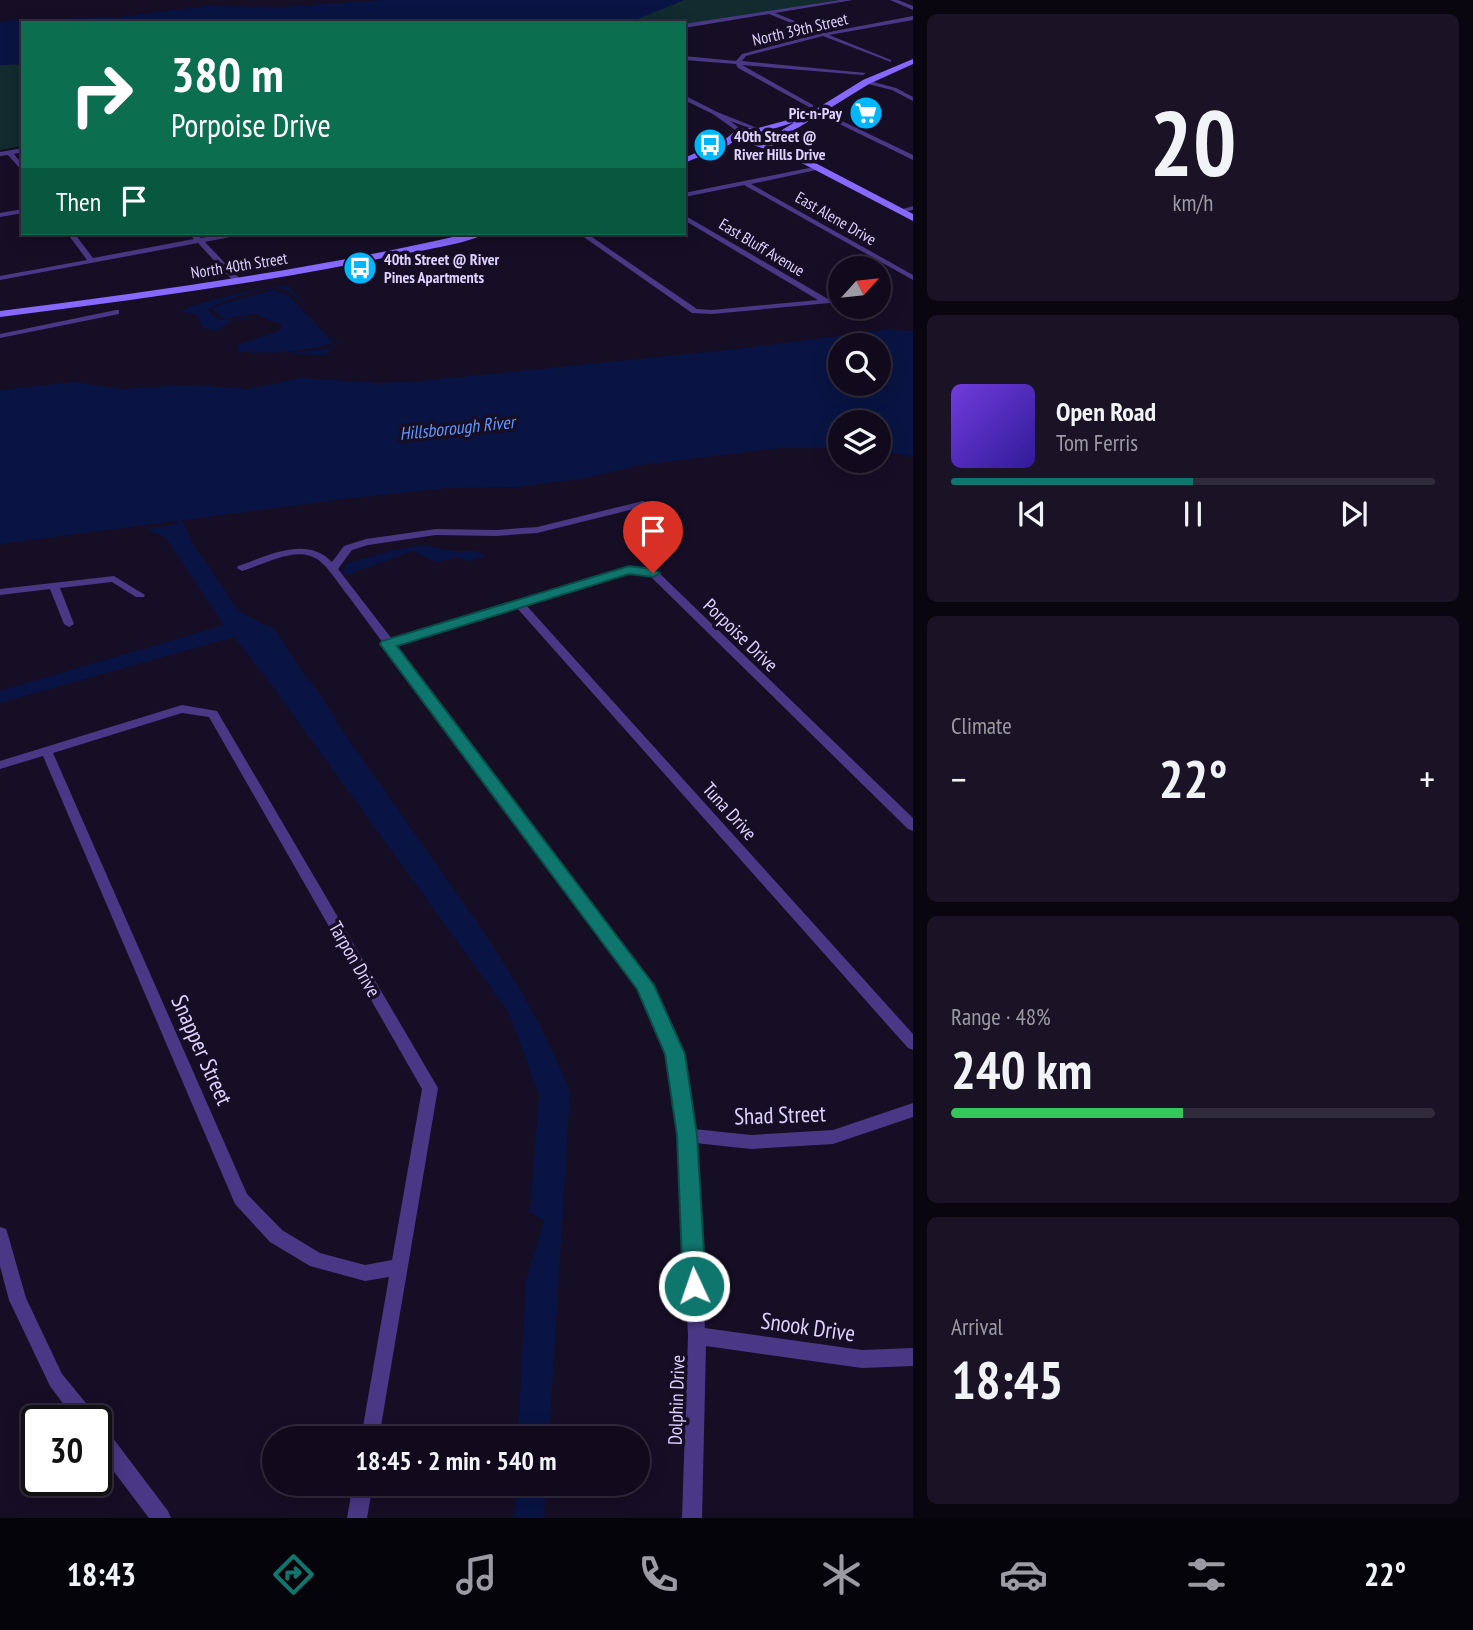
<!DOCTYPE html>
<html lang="en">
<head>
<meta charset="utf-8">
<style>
	:root { --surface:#100a1c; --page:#191325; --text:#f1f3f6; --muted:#9c9aa3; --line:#302b3b; --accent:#0f766e }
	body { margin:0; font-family:"PT Sans Narrow",sans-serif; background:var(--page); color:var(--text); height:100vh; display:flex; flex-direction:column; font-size:26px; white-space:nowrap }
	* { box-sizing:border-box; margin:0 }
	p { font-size:23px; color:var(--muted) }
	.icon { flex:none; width:38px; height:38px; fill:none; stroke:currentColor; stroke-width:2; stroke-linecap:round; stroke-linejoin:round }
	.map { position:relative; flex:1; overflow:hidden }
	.drawer { display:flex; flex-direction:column; gap:14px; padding:14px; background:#09060f; width:560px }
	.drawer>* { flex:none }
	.hud { position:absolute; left:21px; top:21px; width:665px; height:214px; border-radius:0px; box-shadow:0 4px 18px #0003,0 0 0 2px var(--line); background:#0b6e4f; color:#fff; overflow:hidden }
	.needle { width:46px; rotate:63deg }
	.fabs { position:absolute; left:828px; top:256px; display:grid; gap:14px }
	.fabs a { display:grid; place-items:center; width:63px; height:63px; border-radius:50%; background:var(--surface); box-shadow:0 4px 18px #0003,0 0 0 2px var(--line); font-size:35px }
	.speed { position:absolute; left:21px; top:1405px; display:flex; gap:14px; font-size:35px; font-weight:700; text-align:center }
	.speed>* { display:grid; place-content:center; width:91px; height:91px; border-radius:50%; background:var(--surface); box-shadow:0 4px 18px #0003,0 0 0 2px var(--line); line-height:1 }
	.speed .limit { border:4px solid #111; border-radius:10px; background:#fff; color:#111 }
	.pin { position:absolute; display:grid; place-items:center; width:60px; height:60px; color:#fff; margin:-72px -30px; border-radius:50% 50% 50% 0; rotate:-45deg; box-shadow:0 0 7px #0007 }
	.pin .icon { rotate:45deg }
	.me { position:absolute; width:77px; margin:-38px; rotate:357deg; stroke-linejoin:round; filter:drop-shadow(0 0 5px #0008) }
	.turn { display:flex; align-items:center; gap:24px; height:147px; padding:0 35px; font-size:32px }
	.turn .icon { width:91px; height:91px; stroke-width:2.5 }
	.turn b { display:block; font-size:49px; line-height:60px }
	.then { display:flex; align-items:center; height:66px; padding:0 35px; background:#0003; gap:14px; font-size:26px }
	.big { font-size:52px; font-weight:800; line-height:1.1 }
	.drawer .tile { flex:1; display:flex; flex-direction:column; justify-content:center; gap:10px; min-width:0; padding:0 24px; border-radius:10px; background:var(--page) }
	.drawer .dial { align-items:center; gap:0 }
	.dial b { font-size:91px; line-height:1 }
	.song { display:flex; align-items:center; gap:21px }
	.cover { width:84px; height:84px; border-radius:10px; background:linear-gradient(135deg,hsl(260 70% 55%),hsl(250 70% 35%)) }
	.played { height:7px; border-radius:4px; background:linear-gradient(90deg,var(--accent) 50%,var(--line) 50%) }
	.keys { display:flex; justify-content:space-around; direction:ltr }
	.heat { display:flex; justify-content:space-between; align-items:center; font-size:38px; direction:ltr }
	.charge { height:10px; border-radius:5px; background:linear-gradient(90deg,#34c759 48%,var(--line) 0) }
	.trip { position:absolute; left:262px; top:1426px; width:388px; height:70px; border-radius:35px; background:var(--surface); box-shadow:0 4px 18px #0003,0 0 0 2px var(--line); font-weight:800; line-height:70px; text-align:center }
	.dock { display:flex; height:112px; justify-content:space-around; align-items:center; background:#06040b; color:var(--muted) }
	.dock .icon { width:49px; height:49px }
	.dock .on { color:var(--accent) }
	.dock b { font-size:32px; color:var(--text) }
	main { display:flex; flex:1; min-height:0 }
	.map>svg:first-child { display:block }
</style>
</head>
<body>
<main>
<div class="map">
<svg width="913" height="1518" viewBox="0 0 913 1518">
	<rect width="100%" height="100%" fill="#160e25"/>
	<g fill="#112b2f">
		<path d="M684,0H838C794,7 670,35 636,19Z"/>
		<polygon points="23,64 23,146 0,150 0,65"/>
	</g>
	<g fill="#091444" fill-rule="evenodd">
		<polygon points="382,0 684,0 628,23 23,23 23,64 0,65 0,21 118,17 208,6 283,7"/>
		<path d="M287,285L338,342L325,355L277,354L328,349L337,342C325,328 298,293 282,289C266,285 222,301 208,309C218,330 240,313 258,318L236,319L215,331L202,327L197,315L180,311C214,297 251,291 287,285Z"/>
		<path d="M273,290L288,295L333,342C321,351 251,356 237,350V345L279,331L282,325L254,314L223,319L212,309L222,304Z"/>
		<path d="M885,330L913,331V456L879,451L878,422H840V448H780L640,465L585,478L518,487L448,488L343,499L0,544V390L74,382L121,389L190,385L248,389L301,378L378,383L421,381L736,349ZM840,345H878V383H840Z"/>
		<path d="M184,523L187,535L240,613L257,623L273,627C326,709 383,788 439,868C490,940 539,1010 570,1093L549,1438H518L526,1281L544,1221L530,1212L539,1095L509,1013L273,687L234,637L0,703V691L224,625L166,538L147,529Z"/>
		<polygon points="425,545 451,551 477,551 486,556 468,561 458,557 436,562 413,551 346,575 343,573 346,564 394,550"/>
		<polygon points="516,1484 546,1484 544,1518 514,1518"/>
	</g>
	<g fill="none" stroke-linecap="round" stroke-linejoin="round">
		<g stroke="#091444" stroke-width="3.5">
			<polyline points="179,520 190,540"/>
			<polyline points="236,611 265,627"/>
		</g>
		<polyline stroke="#091444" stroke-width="4.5" points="309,683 334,719"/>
		<g fill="#493885" fill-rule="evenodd">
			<polygon points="840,0 853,0 775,13 824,33 913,16 913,20 829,35 891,60 891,62 823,36 746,56 742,61 866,73 863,75 742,65 813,105 813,107 809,107 738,68 736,64 684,60 684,56 736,61 742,54 818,34 769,14 684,28 684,24"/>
			<polygon points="890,0 898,0 913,6 913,10"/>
			<polygon points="866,80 896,88 913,97 913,101 892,90 864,83"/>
			<polygon points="684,95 717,112 760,129 755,130 730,121 743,131 738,132 713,114 684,100"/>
			<polygon points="821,111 913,155 913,160 819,114"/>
			<polygon points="23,148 23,152 14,154 23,165 23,172 8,155 0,156 0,152"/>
			<polygon points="819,166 822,168 821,169 751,184 913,275 913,280 744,185 684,197 684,193"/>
			<polygon points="913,206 913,210 900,213 896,211"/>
			<polygon points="23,209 23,213 0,217 0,213"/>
			<polygon points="684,215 828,299 840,298 840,302 712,314 692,313 578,233 586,233 697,309 712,310 818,300 684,220"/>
			<polygon points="67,233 74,233 93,258 194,239 191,236 195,234 201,238 230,233 243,233 240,235 205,242 242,281 235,283 198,243 0,280 0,276 87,260"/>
			<polygon points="889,293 889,297 878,298 878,294"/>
			<polygon points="116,310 119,310 119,314 0,338 0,334"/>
			<path d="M643,501L646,502V506L537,533L496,536L436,535L368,545L352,550L338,569L392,639L625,568L657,571L913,818V831L908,829L650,576L630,573L526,605L913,1034V1050L908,1048L517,608L396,645L649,981L683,1054L694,1129L751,1135L833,1130L913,1103V1117L833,1144L751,1149L695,1143L705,1328L862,1350L913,1348V1366L862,1368L706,1346L702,1518H682L688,1336L679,1135L667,1054L638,988L349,597C340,586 328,566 317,559C297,545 263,565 242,571L237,568L238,566C268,556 306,535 332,562L344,546L366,539L436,529L496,530L537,527Z"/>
			<polygon points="114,576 145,595 144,597 136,597 112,582 60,588 74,624 69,627 64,624 50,589 0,595 0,589"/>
			<path d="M182,705L217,711L438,1088L379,1438H361L389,1277L365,1281L310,1266L270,1242L235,1204L43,756L0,769V761ZM182,713L209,717L422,1089L392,1260L365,1265L320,1253L282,1230L247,1194L53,753Z"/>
			<polygon points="0,1227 6,1229 8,1235 26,1298 62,1374 95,1414 97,1421 96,1423 103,1425 168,1511 171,1518 149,1518 96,1448 96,1421 76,1421 50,1386 9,1300 0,1266"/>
			<polygon points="353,1484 373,1484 367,1518 347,1518"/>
		</g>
		<g fill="#8769ff" fill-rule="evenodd">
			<polygon points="913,59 913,64 869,84 788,134 781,144 772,145 802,156 913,214 913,221 796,160 736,139 729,145 684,163 684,158 723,141 739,128 758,128 795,118 795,122 773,129 773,133 744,133 741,135 755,141 775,140 782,130 863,80"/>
			<path d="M470,233H486C469,244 416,251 393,256C263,283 132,300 0,317V311C158,291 315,269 470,233Z"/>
		</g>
	</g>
	<polygon fill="#0f766e" stroke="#0a4d48" stroke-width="2" points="629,566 653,569 660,573 653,577 629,574 397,646 654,985 685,1054 697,1135 706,1286 702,1293 694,1297 686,1293 683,1286 677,1135 665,1054 637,989 380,644 382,641"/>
	<defs>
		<symbol id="supermarket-disc" viewBox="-11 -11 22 22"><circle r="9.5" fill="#00b7fd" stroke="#160e25"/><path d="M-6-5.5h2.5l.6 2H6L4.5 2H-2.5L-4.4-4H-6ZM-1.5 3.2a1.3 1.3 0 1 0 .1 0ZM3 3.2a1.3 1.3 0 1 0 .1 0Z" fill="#fff"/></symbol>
		<symbol id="bus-disc" viewBox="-11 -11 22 22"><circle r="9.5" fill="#00b7fd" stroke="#160e25"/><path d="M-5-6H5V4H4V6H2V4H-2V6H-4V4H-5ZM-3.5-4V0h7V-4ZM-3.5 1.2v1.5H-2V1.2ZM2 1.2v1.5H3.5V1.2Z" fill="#fff"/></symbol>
	</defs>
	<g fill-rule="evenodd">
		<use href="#supermarket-disc" x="847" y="94" width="38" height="38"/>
		<use href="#bus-disc" x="691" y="126" width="38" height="38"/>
		<use href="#bus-disc" x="341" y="249" width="38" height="38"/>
	</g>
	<g text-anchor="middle" stroke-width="7" stroke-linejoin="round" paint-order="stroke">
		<g font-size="16" fill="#dfd2ff" stroke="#160e25">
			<text transform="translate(800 29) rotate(-13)" y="6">North 39th Street</text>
			<text transform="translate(836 218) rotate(30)" y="6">East Alene Drive</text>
			<text transform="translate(762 247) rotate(31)" y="6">East Bluff Avenue</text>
			<text transform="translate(239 265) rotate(-9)" y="6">North 40th Street</text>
		</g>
		<g font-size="16" font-weight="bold" fill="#dfd2ff" stroke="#160e25" text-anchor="start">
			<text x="842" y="119" text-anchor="end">Pic-n-Pay</text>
			<text x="734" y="142">40th Street @<tspan x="734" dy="18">River Hills Drive</tspan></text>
			<text x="384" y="265">40th Street @ River<tspan x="384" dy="18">Pines Apartments</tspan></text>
		</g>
		<g font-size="18" font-style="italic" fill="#609aff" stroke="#160e25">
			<text transform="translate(457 428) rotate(-6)" y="6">Hillsborough River</text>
		</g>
		<g font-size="19" fill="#dfd2ff" stroke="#160e25">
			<text transform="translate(741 635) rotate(44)" y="7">Porpoise Drive</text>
			<text transform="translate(730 811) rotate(48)" y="7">Tuna Drive</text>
			<text transform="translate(355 959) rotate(60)" y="7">Tarpon Drive</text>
			<text transform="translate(676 1400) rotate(-88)" y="7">Dolphin Drive</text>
		</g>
		<g font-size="23" fill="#dfd2ff" stroke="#160e25">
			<text transform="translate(202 1050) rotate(66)" y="8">Snapper Street</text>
			<text transform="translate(780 1115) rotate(-2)" y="8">Shad Street</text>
			<text transform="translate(808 1327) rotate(8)" y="8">Snook Drive</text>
		</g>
	</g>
</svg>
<div class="fabs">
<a><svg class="needle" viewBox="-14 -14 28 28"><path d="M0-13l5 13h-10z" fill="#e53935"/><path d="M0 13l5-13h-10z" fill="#9c9aa3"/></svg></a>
<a><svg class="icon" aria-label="search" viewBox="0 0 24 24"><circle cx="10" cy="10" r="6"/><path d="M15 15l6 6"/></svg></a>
<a><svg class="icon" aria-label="layers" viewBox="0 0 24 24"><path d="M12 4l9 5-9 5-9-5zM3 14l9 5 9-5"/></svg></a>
</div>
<div class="speed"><div class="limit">30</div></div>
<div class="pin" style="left:653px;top:573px;background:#d93025"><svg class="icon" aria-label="arrive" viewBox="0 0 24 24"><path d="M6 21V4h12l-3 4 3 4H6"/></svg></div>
<svg class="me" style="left:694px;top:1286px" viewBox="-20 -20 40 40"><circle r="17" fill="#0f766e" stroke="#fff" stroke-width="3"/><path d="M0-11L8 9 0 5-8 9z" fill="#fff"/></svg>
<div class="trip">18:45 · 2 min · 540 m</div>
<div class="hud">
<div class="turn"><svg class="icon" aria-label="right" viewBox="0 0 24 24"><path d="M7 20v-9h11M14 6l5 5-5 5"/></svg><div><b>380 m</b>Porpoise Drive</div></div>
<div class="then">Then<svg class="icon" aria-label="arrive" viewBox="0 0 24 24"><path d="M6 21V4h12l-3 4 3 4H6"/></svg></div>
</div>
</div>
<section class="drawer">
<div class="tile dial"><b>20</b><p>km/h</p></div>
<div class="tile">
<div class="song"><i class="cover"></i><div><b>Open Road</b><p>Tom Ferris</p></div></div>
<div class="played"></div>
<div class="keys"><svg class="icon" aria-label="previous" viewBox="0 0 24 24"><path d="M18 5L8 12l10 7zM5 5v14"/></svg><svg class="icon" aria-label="pause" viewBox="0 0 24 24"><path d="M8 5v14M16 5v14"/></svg><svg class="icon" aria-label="next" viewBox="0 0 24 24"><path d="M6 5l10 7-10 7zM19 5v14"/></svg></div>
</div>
<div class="tile"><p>Climate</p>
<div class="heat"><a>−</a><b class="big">22°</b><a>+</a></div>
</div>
<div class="tile"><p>Range · 48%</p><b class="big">240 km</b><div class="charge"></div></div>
<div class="tile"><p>Arrival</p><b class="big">18:45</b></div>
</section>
</main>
<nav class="dock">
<b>18:43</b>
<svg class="icon on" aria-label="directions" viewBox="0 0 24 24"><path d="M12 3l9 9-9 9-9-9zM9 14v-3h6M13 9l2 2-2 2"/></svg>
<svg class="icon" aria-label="music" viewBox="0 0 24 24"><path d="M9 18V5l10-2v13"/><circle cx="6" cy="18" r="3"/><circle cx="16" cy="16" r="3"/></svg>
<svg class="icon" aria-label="phone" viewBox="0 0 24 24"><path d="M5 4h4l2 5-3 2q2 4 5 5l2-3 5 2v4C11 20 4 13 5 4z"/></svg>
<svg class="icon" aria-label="climate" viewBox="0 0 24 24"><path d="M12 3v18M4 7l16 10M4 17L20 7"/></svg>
<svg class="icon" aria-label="car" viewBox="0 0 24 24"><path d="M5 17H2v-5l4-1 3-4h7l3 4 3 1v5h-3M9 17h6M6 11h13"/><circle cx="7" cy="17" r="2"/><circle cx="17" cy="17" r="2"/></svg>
<svg class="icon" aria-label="filters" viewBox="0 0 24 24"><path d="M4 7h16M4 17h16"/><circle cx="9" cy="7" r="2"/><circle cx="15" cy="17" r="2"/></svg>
<b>22°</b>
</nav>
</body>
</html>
